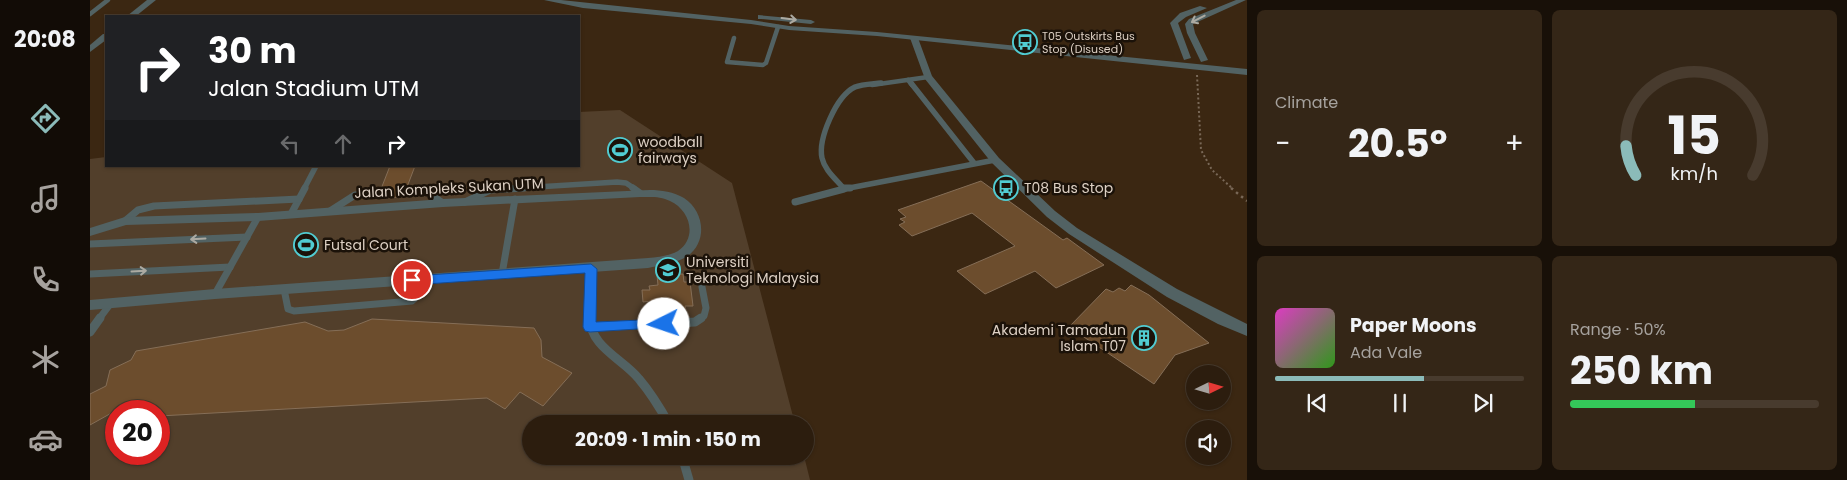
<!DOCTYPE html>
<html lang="en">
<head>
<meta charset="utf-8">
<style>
	:root { --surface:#2c1d0e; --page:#342617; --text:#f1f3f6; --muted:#a6a29e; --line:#483b2e; --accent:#8bbbb9 }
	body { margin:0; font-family:Poppins,sans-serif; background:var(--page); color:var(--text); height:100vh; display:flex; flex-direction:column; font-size:19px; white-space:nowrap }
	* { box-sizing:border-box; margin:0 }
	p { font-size:16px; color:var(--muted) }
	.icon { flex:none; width:28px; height:28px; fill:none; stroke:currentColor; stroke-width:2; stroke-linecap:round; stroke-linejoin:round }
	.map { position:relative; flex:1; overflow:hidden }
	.sheet { display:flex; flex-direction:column; gap:10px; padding:10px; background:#181008; width:600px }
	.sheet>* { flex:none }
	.top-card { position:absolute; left:15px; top:15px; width:475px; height:152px; border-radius:0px; box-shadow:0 1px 4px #0004,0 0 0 1px var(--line); background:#202124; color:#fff; overflow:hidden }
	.needle { width:32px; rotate:85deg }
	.controls { position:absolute; left:1096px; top:365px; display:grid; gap:10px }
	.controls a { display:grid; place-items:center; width:45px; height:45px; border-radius:50%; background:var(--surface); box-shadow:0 1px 4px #0004,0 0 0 1px var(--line); font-size:25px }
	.speed { position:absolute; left:15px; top:400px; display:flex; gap:10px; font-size:25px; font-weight:700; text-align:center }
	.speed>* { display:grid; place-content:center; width:65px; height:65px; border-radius:50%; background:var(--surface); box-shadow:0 1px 4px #0004,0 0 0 1px var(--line); line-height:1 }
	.speed .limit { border:8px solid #d22; background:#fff; color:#111 }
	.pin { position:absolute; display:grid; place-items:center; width:42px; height:42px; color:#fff; margin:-21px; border:2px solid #fff; border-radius:50%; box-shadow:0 1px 5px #0007 }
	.me { position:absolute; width:55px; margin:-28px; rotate:266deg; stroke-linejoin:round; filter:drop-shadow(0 0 4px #0008) }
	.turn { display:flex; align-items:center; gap:18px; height:105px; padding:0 20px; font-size:22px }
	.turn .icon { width:65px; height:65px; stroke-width:2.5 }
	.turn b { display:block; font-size:35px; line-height:42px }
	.lanes { display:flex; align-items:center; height:48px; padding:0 20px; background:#0003; justify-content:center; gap:25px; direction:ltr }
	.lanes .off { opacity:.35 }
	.big { font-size:38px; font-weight:700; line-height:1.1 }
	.sheet .tile { flex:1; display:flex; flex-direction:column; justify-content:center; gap:8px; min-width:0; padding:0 18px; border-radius:8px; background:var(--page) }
	.sheet .dial { align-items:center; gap:0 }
	.dial svg { height:130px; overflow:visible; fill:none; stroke:var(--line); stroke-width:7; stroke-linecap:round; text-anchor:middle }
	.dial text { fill:var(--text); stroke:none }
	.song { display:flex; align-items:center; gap:15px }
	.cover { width:60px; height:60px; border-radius:8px; background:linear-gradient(135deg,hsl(310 70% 55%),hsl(110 70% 35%)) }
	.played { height:5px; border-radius:2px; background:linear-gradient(90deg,var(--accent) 60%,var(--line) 60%) }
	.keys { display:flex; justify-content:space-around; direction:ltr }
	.heat { display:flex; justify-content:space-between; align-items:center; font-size:28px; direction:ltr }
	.charge { height:8px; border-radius:4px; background:linear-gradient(90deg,#34c759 50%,var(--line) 0) }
	.sheet .tiles { flex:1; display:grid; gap:10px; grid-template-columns:repeat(2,1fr) }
	.trip { position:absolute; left:432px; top:415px; width:292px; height:50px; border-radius:25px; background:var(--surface); box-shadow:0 1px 4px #0004,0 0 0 1px var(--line); font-weight:700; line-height:50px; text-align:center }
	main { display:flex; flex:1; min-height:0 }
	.menu { display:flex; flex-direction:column; width:90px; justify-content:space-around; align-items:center; background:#120c06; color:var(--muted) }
	.menu .icon { width:35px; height:35px }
	.menu .current { color:var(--accent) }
	.menu b { font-size:22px; color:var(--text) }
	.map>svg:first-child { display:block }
</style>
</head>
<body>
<main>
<nav class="menu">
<b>20:08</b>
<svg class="icon current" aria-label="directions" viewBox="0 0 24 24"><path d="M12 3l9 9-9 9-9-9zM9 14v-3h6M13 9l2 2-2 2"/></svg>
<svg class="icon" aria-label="music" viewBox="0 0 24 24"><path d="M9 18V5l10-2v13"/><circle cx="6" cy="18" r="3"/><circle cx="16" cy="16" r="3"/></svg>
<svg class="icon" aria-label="phone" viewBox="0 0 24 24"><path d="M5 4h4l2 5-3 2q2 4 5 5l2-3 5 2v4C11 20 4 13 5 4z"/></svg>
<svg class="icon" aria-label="climate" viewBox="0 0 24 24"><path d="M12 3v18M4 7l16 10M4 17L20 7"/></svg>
<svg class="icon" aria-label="car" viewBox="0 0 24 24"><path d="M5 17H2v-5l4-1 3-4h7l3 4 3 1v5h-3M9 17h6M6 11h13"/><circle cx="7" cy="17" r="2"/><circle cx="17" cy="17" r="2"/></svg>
</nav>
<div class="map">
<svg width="1157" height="480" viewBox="0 0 1157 480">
	<rect width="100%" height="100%" fill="#3b2712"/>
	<path fill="#523f2b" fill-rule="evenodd" d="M530,110L642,183L705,424H441V456H714L720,480H0V159L16,157V166H489V112ZM26,411H69V454H26Z"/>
	<g fill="#6c4d2d" stroke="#856e57">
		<polygon points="300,166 325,166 317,187 310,191 311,197 292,198 294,193 291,189"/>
		<polygon points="891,181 973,240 977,238 1014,265 966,288 945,271 895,294 867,271 925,246 882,213 822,236 809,225 815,222 810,219 816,217 808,210"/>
		<polygon points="593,274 594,282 600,282 603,306 595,306 596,310 571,312 571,307 562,308 562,301 553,302 552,290 560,290 559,286 568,285 567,275"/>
		<polygon points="1041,285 1059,295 1119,343 1085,355 1064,384 979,327 1016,289 1023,292 1029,288 1035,291"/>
		<polygon points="282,319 444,328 451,340 452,357 482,373 453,406 430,392 415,409 397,398 69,416 69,411 25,411 0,425 0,394 16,386 20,370 41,360 46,351 215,322 238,331 254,330"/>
	</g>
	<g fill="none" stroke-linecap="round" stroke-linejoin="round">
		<polyline stroke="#796857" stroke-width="2" stroke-dasharray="2 2.5" stroke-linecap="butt" points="1107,75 1111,150 1122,170 1143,189"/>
		<polyline stroke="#796857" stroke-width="2.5" stroke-dasharray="2.5 4" stroke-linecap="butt" points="1141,188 1157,201"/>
		<g stroke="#526263" stroke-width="4.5">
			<polyline points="0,14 18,0"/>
			<polyline points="644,38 637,62 673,65 676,63 688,27"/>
			<polyline points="818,80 822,85"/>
			<polyline points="782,85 838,77"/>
		</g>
		<g stroke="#526263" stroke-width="5.5">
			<path d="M791,83C783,84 772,84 765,87C746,96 728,139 732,158C735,171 746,179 754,189L905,160"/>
			<polyline points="821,83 884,163"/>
			<polyline points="214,189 226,166"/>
			<polyline points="414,189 527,182 536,183 545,189"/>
		</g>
		<g stroke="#526263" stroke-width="7">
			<polyline points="543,188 550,193"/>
			<polyline points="753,188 760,188"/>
			<polyline points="315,193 336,191 353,203"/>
			<polyline points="375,202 400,190 434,188"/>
			<polyline points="705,202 754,189"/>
			<polyline points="240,211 265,195 289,194"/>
			<polyline points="201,214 215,188"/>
			<polyline points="35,221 48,210 64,206 209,199"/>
			<polyline points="0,244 157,237"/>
			<polyline points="0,274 140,267"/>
			<polyline points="412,274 425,199"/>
			<polyline points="194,289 198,309 204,311 322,301 335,289 341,279"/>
			<polyline points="125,294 168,217"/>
			<polyline points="9,319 21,303"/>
			<polyline points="500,319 501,269"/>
			<polyline points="609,319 614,316 616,308 612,287"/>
		</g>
		<g stroke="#526263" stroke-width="9">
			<path d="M500,318C500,347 533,359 549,379C561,393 570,408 579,424"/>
			<polyline points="500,327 605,322 611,318"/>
			<polyline points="0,332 10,318"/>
			<polyline points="592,456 599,480"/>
		</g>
		<g fill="#526263" fill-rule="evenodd">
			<polygon points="57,0 66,0 46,16 37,16"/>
			<polygon points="1146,0 1156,0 1103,24 1105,33 1118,60 1111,62 1097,33 1095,24 1099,19"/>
			<polygon points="1110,6 1117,8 1096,17 1088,23 1101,58 1094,60 1080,23 1090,13"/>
			<polygon points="13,34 16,34 16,40 0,52 0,45"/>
			<polygon points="821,36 828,38 842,76 909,158 965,211 987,228 1087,289 1157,324 1157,336 1128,324 1077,297 979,234 957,217 901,162 835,79 820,38"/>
			<path d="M560,190C571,190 584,192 594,198C615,212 618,243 596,257C585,264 570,265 558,268L125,299L0,310V300L125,289L558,258C568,257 579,256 588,251C608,237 600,210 580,201C571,196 560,197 550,197L353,207L168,221L36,225L0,236V228L35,217L168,213L353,199Z"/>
		</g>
		<g fill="#526263" fill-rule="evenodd">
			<polygon points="454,0 471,0 661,20 699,26 787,32 1157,69 1157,75 787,36 699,30 661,24 493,8"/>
			<polygon points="668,15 721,20 725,22 721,24 671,19 668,19"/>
		</g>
	</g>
	<defs><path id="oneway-shaft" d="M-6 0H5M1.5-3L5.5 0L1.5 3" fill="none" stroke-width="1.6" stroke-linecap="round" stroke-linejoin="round" transform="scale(1.25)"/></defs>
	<g stroke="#acaaa2">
		<use href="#oneway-shaft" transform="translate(699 19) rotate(7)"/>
		<use href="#oneway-shaft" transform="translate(1108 19) rotate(153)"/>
		<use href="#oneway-shaft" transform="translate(108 239) rotate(177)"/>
		<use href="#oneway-shaft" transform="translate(49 271) rotate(-3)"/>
	</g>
	<polygon fill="#1a73e8" stroke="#114b97" points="501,264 507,269 506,322 574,319 579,320 581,324 579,327 500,332 495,331 493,327 495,273 322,285 316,280 322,276"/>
	<defs>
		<symbol id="bus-ring" viewBox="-11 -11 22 22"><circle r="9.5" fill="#1b1209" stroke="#51ccd2" stroke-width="1.5"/><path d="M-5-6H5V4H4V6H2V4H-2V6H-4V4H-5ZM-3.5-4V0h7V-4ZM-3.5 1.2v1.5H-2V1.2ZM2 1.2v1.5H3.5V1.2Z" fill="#51ccd2"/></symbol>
		<symbol id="stadium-ring" viewBox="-11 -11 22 22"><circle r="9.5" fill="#1b1209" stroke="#51ccd2" stroke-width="1.5"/><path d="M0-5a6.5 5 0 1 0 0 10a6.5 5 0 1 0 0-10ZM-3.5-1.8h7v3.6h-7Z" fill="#51ccd2"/></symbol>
		<symbol id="university-ring" viewBox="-11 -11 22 22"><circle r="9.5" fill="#1b1209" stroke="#51ccd2" stroke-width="1.5"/><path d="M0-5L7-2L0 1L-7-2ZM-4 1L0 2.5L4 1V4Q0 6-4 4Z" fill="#51ccd2"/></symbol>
		<symbol id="building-ring" viewBox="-11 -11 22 22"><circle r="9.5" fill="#1b1209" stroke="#51ccd2" stroke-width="1.5"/><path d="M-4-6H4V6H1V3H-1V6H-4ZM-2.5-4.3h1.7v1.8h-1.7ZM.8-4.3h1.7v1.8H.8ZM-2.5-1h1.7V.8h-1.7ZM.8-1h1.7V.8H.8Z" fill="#51ccd2"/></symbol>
	</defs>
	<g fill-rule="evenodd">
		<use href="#bus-ring" x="921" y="28" width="28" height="28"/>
		<use href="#stadium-ring" x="516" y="136" width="28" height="28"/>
		<use href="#bus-ring" x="902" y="174" width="28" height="28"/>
		<use href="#stadium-ring" x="202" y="231" width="28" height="28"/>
		<use href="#university-ring" x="564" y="256" width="28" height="28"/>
		<use href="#building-ring" x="1040" y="324" width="28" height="28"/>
	</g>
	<g text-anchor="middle" stroke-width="5" stroke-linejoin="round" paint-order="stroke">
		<g font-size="11" fill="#ddd0c4" stroke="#1b1209" text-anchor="start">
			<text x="952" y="40">T05 Outskirts Bus<tspan x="952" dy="13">Stop (Disused)</tspan></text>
		</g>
		<g font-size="14" fill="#ddd0c4" stroke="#1b1209" text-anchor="start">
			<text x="548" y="147">woodball<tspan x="548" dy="16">fairways</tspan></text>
			<text x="934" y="193">T08 Bus Stop</text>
			<text x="234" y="250">Futsal Court</text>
			<text x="596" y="267">Universiti<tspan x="596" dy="16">Teknologi Malaysia</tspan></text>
			<text x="1036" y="335" text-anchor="end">Akademi Tamadun<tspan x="1036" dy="16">Islam T07</tspan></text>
		</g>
		<g font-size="14" fill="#ddd0c4" stroke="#1b1209">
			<text transform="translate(359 188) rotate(-3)" y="5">Jalan Kompleks Sukan UTM</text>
		</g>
	</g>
</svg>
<div class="controls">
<a><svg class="needle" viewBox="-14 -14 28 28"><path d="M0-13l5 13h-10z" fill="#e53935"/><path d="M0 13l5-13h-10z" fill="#a6a29e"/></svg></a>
<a><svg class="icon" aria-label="sound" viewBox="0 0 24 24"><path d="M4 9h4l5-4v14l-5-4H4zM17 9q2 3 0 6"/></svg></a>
</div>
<div class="speed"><div class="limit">20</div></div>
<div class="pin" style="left:322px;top:280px;background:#d93025"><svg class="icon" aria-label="arrive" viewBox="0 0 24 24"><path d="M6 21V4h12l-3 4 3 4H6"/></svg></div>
<svg class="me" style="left:574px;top:324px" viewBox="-20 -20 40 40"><circle r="19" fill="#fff"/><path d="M0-13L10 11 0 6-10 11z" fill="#1a73e8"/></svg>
<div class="trip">20:09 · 1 min · 150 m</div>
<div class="top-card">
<div class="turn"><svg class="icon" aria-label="right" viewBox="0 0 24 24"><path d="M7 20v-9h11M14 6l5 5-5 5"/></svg><div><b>30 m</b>Jalan Stadium UTM</div></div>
<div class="lanes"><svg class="icon off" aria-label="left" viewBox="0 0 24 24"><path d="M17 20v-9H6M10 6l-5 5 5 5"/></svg><svg class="icon off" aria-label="ahead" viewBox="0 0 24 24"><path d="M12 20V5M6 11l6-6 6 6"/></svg><svg class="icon" aria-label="right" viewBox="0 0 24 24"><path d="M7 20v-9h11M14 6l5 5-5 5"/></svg></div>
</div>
</div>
<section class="sheet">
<div class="tiles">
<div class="tile"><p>Climate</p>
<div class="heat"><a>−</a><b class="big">20.5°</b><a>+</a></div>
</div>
<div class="tile dial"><svg viewBox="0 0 100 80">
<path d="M14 69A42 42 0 1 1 86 69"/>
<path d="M14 69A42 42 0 0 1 8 51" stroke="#8bbbb9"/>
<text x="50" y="56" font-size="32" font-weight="700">15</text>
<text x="50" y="72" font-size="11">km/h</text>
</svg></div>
<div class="tile">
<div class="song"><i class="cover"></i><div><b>Paper Moons</b><p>Ada Vale</p></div></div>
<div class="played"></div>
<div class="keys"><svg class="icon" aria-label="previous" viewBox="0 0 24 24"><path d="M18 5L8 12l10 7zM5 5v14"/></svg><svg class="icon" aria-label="pause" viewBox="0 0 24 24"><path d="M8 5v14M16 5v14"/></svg><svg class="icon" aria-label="next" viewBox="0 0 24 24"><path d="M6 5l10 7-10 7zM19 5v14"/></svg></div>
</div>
<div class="tile"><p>Range · 50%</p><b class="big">250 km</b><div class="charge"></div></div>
</div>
</section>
</main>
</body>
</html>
